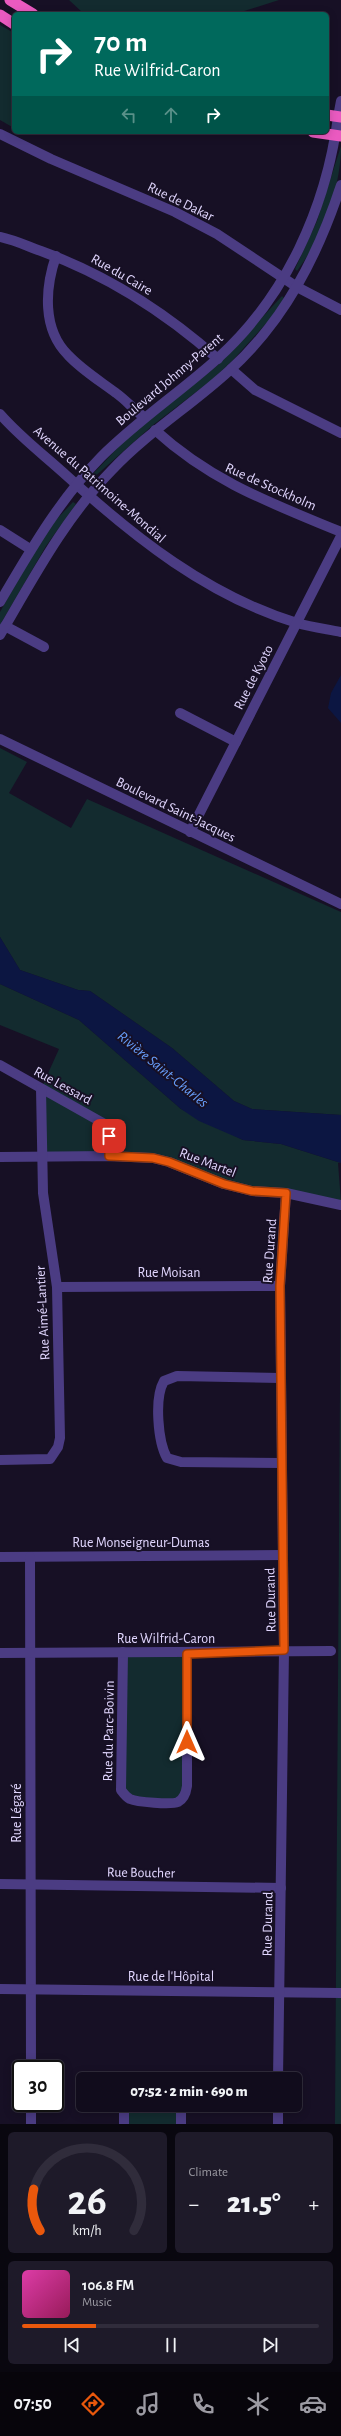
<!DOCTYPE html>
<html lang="en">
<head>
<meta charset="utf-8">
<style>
	:root { --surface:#110c1c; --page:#1e1a29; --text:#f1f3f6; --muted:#9c9ba3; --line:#302c3b; --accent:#ea580c }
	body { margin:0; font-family:"Alegreya Sans",sans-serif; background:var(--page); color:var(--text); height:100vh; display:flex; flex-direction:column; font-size:15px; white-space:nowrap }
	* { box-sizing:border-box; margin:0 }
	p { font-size:13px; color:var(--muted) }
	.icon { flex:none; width:22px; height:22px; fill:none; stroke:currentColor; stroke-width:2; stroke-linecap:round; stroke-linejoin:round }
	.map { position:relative; height:2124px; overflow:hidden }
	.side { display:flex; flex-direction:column; gap:8px; padding:8px; background:#09070f; flex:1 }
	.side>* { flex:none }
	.guide { position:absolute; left:12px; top:12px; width:317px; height:122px; border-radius:6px; box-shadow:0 2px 10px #0003,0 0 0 1px var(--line); background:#00695c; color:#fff; overflow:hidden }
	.speed { position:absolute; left:12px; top:2060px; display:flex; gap:8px; font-size:20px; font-weight:700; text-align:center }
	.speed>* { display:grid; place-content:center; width:52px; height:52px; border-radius:50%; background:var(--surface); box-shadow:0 2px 10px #0003,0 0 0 1px var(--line); line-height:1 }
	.speed .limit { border:2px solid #111; border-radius:6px; background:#fff; color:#111 }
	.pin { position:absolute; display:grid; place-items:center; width:34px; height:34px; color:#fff; margin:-17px; border-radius:8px; box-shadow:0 2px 6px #0006 }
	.me { position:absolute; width:44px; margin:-22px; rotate:0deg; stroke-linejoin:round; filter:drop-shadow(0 0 3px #0008) }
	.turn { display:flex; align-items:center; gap:14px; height:84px; padding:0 16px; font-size:18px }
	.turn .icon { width:52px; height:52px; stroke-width:2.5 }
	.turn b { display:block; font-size:28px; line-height:34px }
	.lanes { display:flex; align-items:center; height:38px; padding:0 16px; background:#0003; justify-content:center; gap:20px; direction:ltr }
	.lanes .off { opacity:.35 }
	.big { font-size:30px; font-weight:800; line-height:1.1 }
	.side .card { flex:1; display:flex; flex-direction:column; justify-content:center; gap:6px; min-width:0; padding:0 14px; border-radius:6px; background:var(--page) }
	.side .dial { align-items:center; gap:0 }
	.dial svg { height:104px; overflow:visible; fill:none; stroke:var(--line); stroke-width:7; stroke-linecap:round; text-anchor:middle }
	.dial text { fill:var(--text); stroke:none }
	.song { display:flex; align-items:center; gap:12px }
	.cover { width:48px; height:48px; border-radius:6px; background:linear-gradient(135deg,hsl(320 70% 55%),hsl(330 70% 35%)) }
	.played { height:4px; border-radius:2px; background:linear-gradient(90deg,var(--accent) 25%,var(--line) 25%) }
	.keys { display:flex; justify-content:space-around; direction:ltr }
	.heat { display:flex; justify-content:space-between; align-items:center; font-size:22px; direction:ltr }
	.side .tiles { flex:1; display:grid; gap:8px; grid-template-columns:1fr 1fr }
	.card:last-child { grid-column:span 2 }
	.trip { position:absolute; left:76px; top:2072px; width:226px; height:40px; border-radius:6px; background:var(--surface); box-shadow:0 2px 10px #0003,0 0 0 1px var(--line); font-weight:800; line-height:40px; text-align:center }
	.tab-bar { display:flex; height:64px; justify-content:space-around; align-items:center; background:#07050b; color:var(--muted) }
	.tab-bar .icon { width:28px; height:28px }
	.tab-bar .selected { color:var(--accent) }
	.tab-bar b { font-size:18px; color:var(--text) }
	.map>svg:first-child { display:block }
</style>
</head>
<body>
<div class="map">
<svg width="341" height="2124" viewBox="0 0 341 2124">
	<rect width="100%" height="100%" fill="#171025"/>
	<g fill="#132b2f">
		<polygon points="69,0 279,0 235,14 114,14 111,11 82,12"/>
		<polygon points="0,25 14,33 14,128 0,120"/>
		<path d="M341,146C341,188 322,238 297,271L295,269L317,221Z"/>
		<polygon points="282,296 284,298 270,319 233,360 213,379 153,425 92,479 90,477 127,438 218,365"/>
		<polygon points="73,502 76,504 46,546 0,625 0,612 32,556 54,522"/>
		<polygon points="0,748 27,762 9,793 71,828 87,799 341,912 341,1115 252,1109 234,1101 172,1048 90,991 78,990 20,970 0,937"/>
		<polygon points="0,984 79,1020 181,1109 243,1140 281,1144 341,1163 338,1163 341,1202 252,1191 169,1162 41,1157 41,1089 59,1049 0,1025"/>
		<polygon points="341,1243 341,2124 335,2124"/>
		<polygon points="123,1652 187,1654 182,1799 135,1801 120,1784"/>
		<rect x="124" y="2105" width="57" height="19"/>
	</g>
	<g fill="#0c1642">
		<polygon points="341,675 341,723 328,708 331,693"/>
		<polygon points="0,937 20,970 78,990 90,991 172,1048 234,1101 252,1109 341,1115 341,1163 281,1144 243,1140 199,1121 181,1109 79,1020 0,984"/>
	</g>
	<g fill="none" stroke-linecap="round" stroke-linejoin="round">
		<g stroke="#4b3c83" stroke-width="10">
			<polyline points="338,117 341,101"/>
			<polyline points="0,134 51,159 175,212 217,234 297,287 341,310"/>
			<path d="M0,237C14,240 27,246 41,251C107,275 165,312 218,359"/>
			<path d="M56,256C45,288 42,329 68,355C82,370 100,381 116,393C126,400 134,410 144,417"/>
			<polyline points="231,369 255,390 341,433"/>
			<path d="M0,414C20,437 44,455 67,476C134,537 208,596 297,623C311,627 326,629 341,632"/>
			<path d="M155,430C212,482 271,503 341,532"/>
			<polyline points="0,530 30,549"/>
			<polyline points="5,626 44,647"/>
			<polyline points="180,713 236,742"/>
			<polyline points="190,832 341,536"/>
			<polyline points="0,1065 103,1123 109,1135 109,1156"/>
			<polyline points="0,1157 109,1156 153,1158 169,1162 224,1184 252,1191 286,1193 341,1205"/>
			<polyline points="57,1287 280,1286"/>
			<path d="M280,1378L177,1376L164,1381C154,1398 158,1442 167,1458L181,1462L281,1463"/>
			<polyline points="0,1460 50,1459 58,1447 60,1438 57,1287 43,1193 41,1089"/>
			<polyline points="0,1557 283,1555"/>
			<polyline points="30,1557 31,2069"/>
			<path d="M123,1652L121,1790C124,1794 126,1797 130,1799C137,1802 171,1805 178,1802C184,1799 186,1793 187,1786V1654"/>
			<polyline points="0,1653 331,1651"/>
			<polyline points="0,1884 281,1888"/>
			<polyline points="0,1989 341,1993"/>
			<polyline points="132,2079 200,2079"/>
			<polyline points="278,2079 284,1650 280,1286 286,1193"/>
			<polyline points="31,2103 31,2124"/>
			<polyline points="124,2124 124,2105"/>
			<polyline points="181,2124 181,2105"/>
			<polyline points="278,2124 278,2105"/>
		</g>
		<g stroke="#4b3c83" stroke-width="10">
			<path d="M0,602C30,551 59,500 101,457C137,421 179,393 217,359C286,297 326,208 338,117"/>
			<path d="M0,635C34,577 65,518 112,470C148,432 192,405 230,370C285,320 318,255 341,185"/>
			<polyline points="0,739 341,904"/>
		</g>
		<g stroke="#ea5ac0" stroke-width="11">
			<polyline points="10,0 33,14"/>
			<polyline points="0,15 14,24"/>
			<polyline points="327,115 341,117"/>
			<polyline points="313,132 341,136"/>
		</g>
	</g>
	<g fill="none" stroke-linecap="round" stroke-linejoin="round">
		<defs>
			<polyline id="route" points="109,1136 109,1156 153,1158 169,1162 224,1184 252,1191 286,1193 280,1286 284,1650 187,1654 187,1742"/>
		</defs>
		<use href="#route" stroke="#983908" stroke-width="10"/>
		<use href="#route" stroke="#ea580c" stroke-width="7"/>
	</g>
	<g text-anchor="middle" stroke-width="4" stroke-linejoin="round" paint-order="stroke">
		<g font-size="14" fill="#e1d6fe" stroke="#171025">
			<text transform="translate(181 201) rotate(26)" y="5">Rue de Dakar</text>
			<text transform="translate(122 274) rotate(30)" y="5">Rue du Caire</text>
			<text transform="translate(169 379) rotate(-40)" y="5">Boulevard Johnny-Parent</text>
			<text transform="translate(100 484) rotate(41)" y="5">Avenue du Patrimoine-Mondial</text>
			<text transform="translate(271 486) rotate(24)" y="5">Rue de Stockholm</text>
			<text transform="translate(253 677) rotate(-63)" y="5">Rue de Kyoto</text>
			<text transform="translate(176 809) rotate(26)" y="5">Boulevard Saint-Jacques</text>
			<text transform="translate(63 1085) rotate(29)" y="5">Rue Lessard</text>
			<text transform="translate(208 1162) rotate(21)" y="5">Rue Martel</text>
			<text transform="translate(269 1251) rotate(-86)" y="5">Rue Durand</text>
			<text x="169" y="1277">Rue Moisan</text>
			<text transform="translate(42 1313) rotate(-93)" y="5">Rue Aimé-Lantier</text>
			<text x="141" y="1547">Rue Monseigneur-Dumas</text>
			<text transform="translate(270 1600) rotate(-91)" y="5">Rue Durand</text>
			<text x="166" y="1643">Rue Wilfrid-Caron</text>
			<text transform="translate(108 1731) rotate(-89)" y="5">Rue du Parc-Boivin</text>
			<text transform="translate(16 1813) rotate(-90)" y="5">Rue Légaré</text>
			<text transform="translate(141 1872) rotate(1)" y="5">Rue Boucher</text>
			<text transform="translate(267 1924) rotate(-89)" y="5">Rue Durand</text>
			<text x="171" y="1981">Rue de l'Hôpital</text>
		</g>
		<g font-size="15" font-style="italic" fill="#679dfa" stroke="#171025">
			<text transform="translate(163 1069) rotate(39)" y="5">Rivière Saint-Charles</text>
		</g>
	</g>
</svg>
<div class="speed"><div class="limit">30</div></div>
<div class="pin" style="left:109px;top:1136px;background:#d93025"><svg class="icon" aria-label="arrive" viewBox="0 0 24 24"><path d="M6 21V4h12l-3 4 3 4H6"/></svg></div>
<svg class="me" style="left:187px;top:1742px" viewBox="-20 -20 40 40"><path d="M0-17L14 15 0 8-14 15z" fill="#ea580c" stroke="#fff" stroke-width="4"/></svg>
<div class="trip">07:52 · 2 min · 690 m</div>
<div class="guide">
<div class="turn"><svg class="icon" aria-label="right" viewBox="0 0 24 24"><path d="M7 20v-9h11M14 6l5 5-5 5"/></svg><div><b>70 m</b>Rue Wilfrid-Caron</div></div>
<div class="lanes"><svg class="icon off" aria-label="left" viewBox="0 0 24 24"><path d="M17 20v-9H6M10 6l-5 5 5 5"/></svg><svg class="icon off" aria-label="ahead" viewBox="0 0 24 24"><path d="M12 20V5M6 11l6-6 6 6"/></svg><svg class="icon" aria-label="right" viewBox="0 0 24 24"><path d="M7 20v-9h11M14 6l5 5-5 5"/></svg></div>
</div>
</div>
<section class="side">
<div class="tiles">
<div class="card dial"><svg viewBox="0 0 100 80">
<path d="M14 69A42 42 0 1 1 86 69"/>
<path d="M14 69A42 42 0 0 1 9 37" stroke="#ea580c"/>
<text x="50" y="56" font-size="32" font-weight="700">26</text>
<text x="50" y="72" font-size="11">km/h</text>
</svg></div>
<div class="card"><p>Climate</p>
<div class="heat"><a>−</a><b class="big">21.5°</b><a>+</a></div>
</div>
<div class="card">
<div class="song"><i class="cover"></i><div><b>106.8 FM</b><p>Music</p></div></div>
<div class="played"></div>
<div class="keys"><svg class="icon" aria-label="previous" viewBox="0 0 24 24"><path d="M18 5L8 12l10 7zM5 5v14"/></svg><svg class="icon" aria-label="pause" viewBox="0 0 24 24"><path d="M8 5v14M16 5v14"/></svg><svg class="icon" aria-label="next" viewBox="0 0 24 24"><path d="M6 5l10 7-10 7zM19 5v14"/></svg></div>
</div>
</div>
</section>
<nav class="tab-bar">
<b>07:50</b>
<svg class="icon selected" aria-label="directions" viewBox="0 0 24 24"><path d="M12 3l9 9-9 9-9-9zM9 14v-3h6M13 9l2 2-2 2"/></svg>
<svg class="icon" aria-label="music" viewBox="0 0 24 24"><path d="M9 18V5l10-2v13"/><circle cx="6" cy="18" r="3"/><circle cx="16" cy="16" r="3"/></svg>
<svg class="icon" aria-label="phone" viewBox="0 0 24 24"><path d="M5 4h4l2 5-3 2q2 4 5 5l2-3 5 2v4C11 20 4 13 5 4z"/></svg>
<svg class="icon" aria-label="climate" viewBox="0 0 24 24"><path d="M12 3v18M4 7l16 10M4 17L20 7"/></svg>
<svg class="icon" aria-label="car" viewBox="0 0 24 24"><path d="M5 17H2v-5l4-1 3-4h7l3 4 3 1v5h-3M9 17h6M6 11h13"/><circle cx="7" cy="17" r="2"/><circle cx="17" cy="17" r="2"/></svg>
</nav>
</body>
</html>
